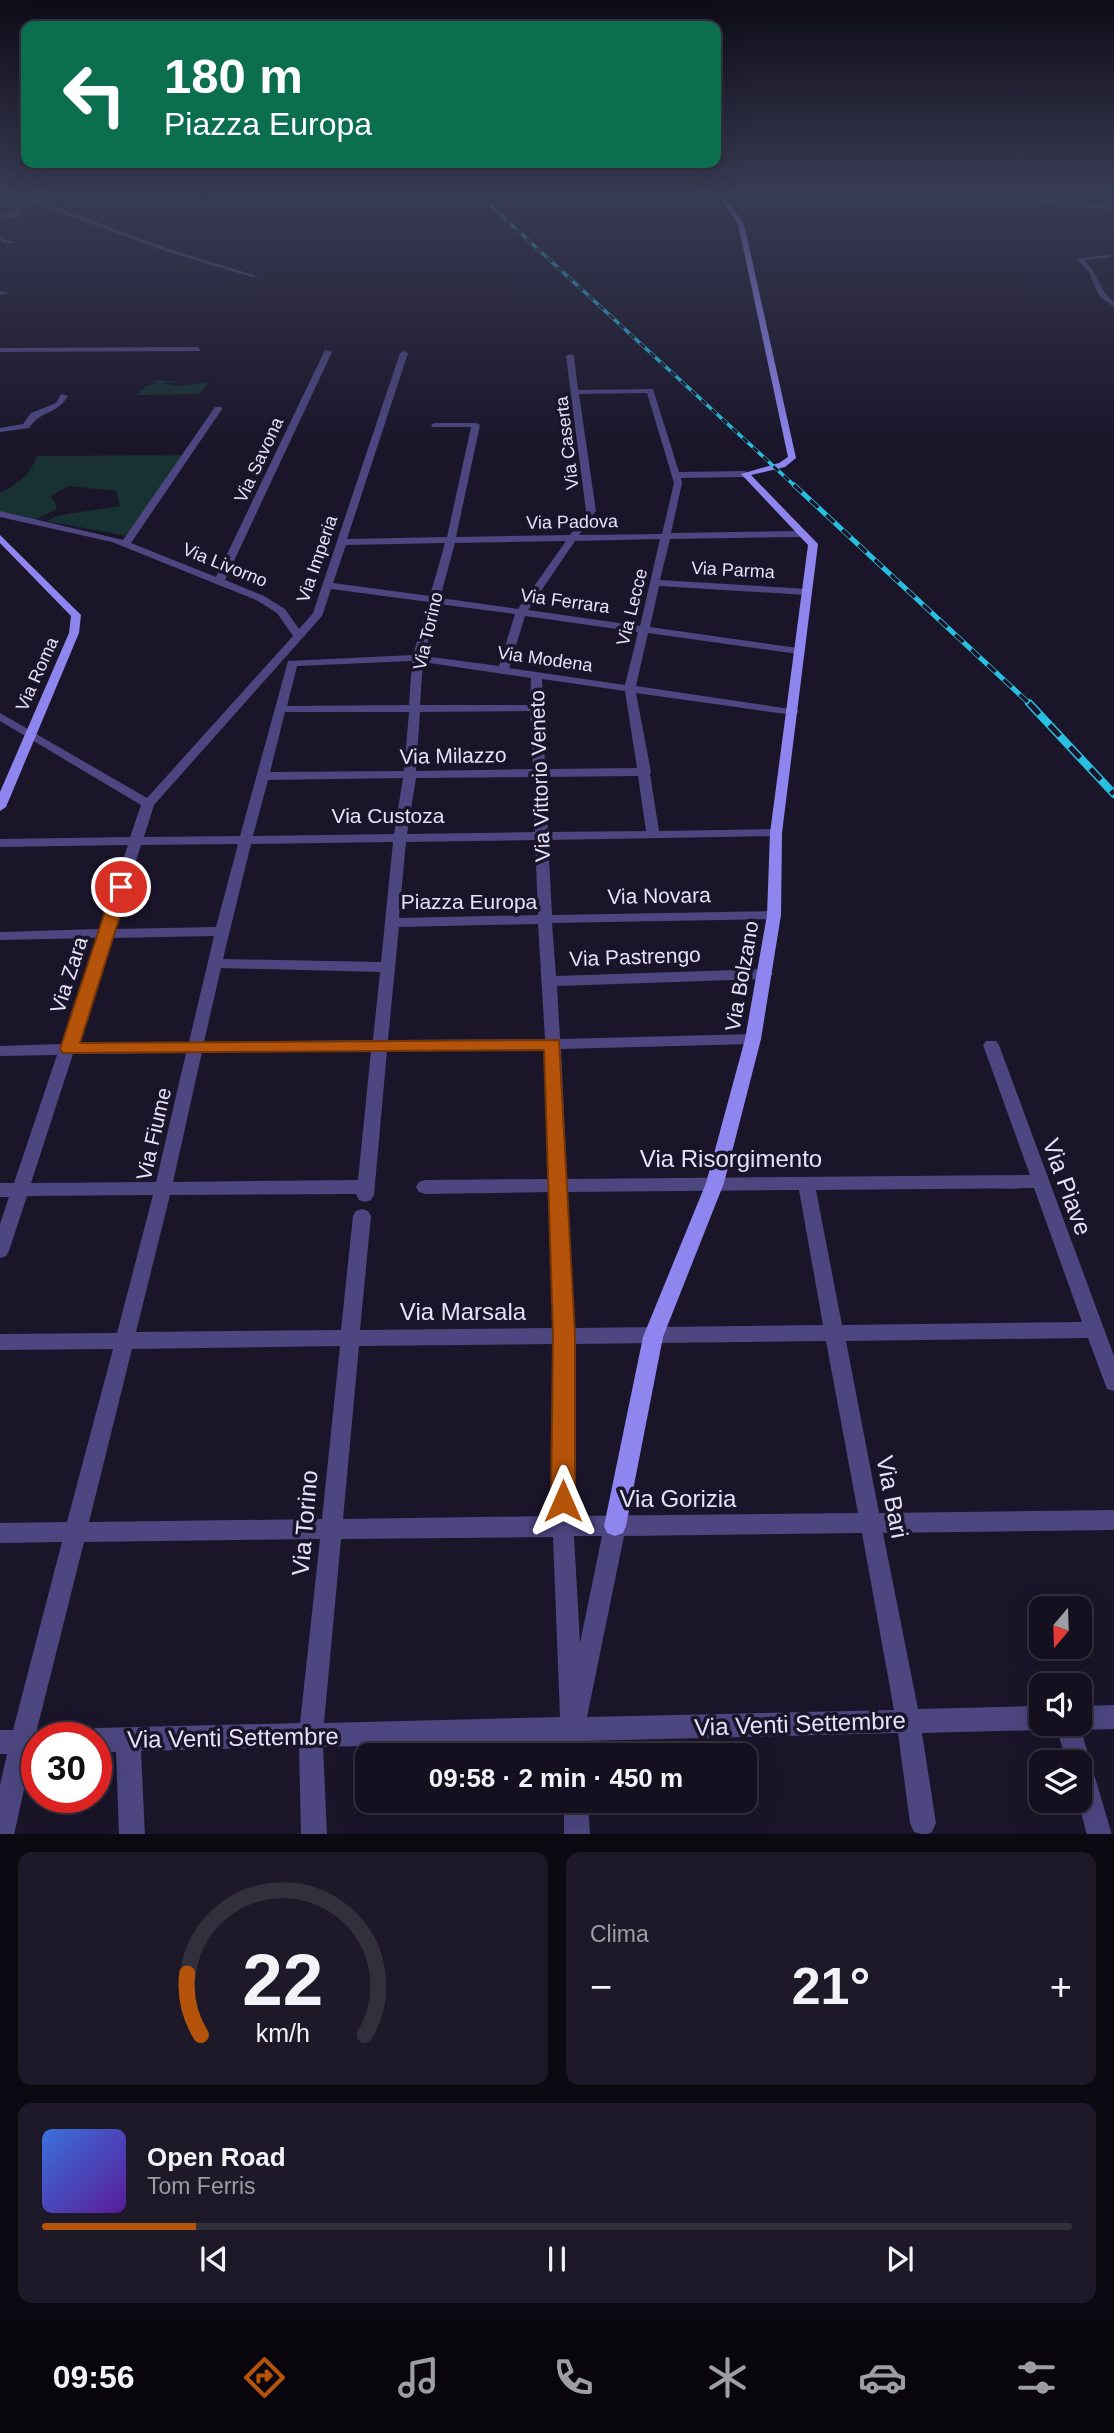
<!DOCTYPE html>
<html lang="it">
<head>
<meta charset="utf-8">
<style>
	:root { --surface:#14101f; --page:#1d1928; --text:#f1f3f6; --muted:#9d9da4; --line:#33303d; --accent:#b45309 }
	body { margin:0; font-family:Helvetica,sans-serif; background:var(--page); color:var(--text); height:100vh; display:flex; flex-direction:column; font-size:26px; white-space:nowrap }
	* { box-sizing:border-box; margin:0 }
	p { font-size:23px; color:var(--muted) }
	.icon { flex:none; width:38px; height:38px; fill:none; stroke:currentColor; stroke-width:2; stroke-linecap:round; stroke-linejoin:round }
	.map { position:relative; height:1834px; overflow:hidden }
	.details { display:flex; flex-direction:column; gap:18px; padding:18px; background:#0b0911; flex:1 }
	.details>* { flex:none }
	.top-card { position:absolute; left:21px; top:21px; width:700px; height:147px; border-radius:14px; box-shadow:0 7px 28px #0002,0 0 0 2px var(--line); background:#0b6e4f; color:#fff; overflow:hidden }
	.needle { width:46px; rotate:199deg }
	.buttons { position:absolute; left:1029px; top:1596px; display:grid; gap:14px }
	.buttons a { display:grid; place-items:center; width:63px; height:63px; border-radius:14px; background:var(--surface); box-shadow:0 7px 28px #0002,0 0 0 2px var(--line); font-size:35px }
	.speed { position:absolute; left:21px; top:1722px; display:flex; gap:14px; font-size:35px; font-weight:700; text-align:center }
	.speed>* { display:grid; place-content:center; width:91px; height:91px; border-radius:50%; background:var(--surface); box-shadow:0 7px 28px #0002,0 0 0 2px var(--line); line-height:1 }
	.speed .limit { border:10px solid #d22; background:#fff; color:#111 }
	.pin { position:absolute; display:grid; place-items:center; width:60px; height:60px; color:#fff; margin:-30px; border:4px solid #fff; border-radius:50%; box-shadow:0 2px 7px #0007 }
	.me { position:absolute; width:77px; margin:-38px; rotate:0deg; stroke-linejoin:round; filter:drop-shadow(0 0 5px #0008) }
	.turn { display:flex; align-items:center; gap:24px; height:147px; padding:0 28px; font-size:32px }
	.turn .icon { width:91px; height:91px; stroke-width:2.5 }
	.turn b { display:block; font-size:49px; line-height:60px }
	.big { font-size:52px; font-weight:700; line-height:1.1 }
	.details .tile { flex:1; display:flex; flex-direction:column; justify-content:center; gap:10px; min-width:0; padding:0 24px; border-radius:14px; background:var(--page) }
	.details .dial { align-items:center; gap:0 }
	.dial svg { height:182px; overflow:visible; fill:none; stroke:var(--line); stroke-width:7; stroke-linecap:round; text-anchor:middle }
	.dial text { fill:var(--text); stroke:none }
	.song { display:flex; align-items:center; gap:21px }
	.cover { width:84px; height:84px; border-radius:10px; background:linear-gradient(135deg,hsl(220 70% 55%),hsl(270 70% 35%)) }
	.played { height:7px; border-radius:4px; background:linear-gradient(90deg,var(--accent) 15%,var(--line) 15%) }
	.keys { display:flex; justify-content:space-around; direction:ltr }
	.heat { display:flex; justify-content:space-between; align-items:center; font-size:38px; direction:ltr }
	.details .tiles { flex:1; display:grid; gap:18px; grid-template-columns:1fr 1fr }
	.tile:last-child { grid-column:span 2 }
	.trip { position:absolute; left:355px; top:1743px; width:402px; height:70px; border-radius:14px; background:var(--surface); box-shadow:0 7px 28px #0002,0 0 0 2px var(--line); font-weight:700; line-height:70px; text-align:center }
	.dock { display:flex; height:112px; justify-content:space-around; align-items:center; background:#08060c; color:var(--muted) }
	.dock .icon { width:49px; height:49px }
	.dock .active { color:var(--accent) }
	.dock b { font-size:32px; color:var(--text) }
	.map>svg:first-child { display:block }
</style>
</head>
<body>
<div class="map">
<svg width="1114" height="1835" viewBox="0 0 1114 1835">
	<rect width="100%" height="100%" fill="#1a1529"/>
	<g fill="#183132">
		<polygon points="156,380 183,382 159,383 176,386 209,382 199,394 136,395 146,386 156,384 151,382"/>
		<path d="M185,455L128,536L46,521L61,515L120,506L116,491L69,486L51,496L57,506L55,510L35,520L0,511V493C18,484 30,475 37,456Z"/>
	</g>
	<polygon fill="#132143" points="244,195 243,209 198,211 201,196"/>
	<g fill="none" stroke-linecap="round" stroke-linejoin="round">
		<g fill="#4d4681" fill-rule="evenodd">
			<polygon points="0,191 38,200 169,249 257,276 252,277 165,251 26,200 18,217 0,219 0,215 14,214 21,199 0,194"/>
			<polygon points="929,191 1114,206 1114,210 932,193"/>
			<polygon points="0,236 6,240 17,243 2,243"/>
			<path d="M1112,254L1110,257L1084,260C1099,274 1098,290 1114,302V307L1099,296L1089,272L1076,259Z"/>
			<polygon points="0,291 9,293 0,295"/>
			<polygon points="198,347 201,351 0,352 0,348"/>
			<path d="M325,350L332,352L225,580L264,596L285,609L299,629L313,613L400,353L404,351L408,353L347,539L447,537L471,427H432L431,425L435,423H476L480,425L456,537L570,535L586,511L566,356L570,354L574,356L578,390L653,389L679,472L745,471L749,474L745,477L681,478L682,483L671,533L803,531L808,534L803,537L670,539L660,580L807,589L812,592L807,595L659,586L650,627L798,648L803,651L798,654L648,633L636,686L797,710L799,712L793,715L636,693L651,772L650,774L659,831L776,829L781,830L782,833L781,836L548,840L552,915L774,911L781,915L774,919L552,923L556,976L766,969L773,974L766,979L557,986L560,1039L753,1034L758,1035L761,1039L758,1043L753,1044L561,1049L567,1179L1030,1175L983,1045L986,1041H996L999,1045L1114,1356V1391L1107,1389L1088,1338L846,1341L879,1513L1114,1510V1530L883,1533L918,1709L1041,1706V1724H1050L1041,1730L922,1733L936,1823L932,1832L925,1835L914,1832L910,1823L898,1733L585,1741L586,1755H562L561,1741L323,1747L327,1835H301L299,1747L141,1751L145,1835H119L116,1752H96V1738H85L88,1732L96,1728L300,1723L320,1539L84,1542L37,1729L45,1733L48,1738H37V1753H32L14,1835H0V1785L7,1754H0V1730H13L62,1542L0,1543V1523L67,1522L113,1349L0,1350V1334L117,1333L153,1195L27,1196L9,1251L6,1256L0,1258V1224L9,1197H0V1183H14L57,1055L0,1056V1046L61,1044L96,938L0,940V932L99,929L128,845L0,847V839L130,837L141,805L0,721V713L147,798L293,636L277,613L256,600L112,542L0,517V511L123,540L215,407H221L222,409L131,543L216,577ZM647,393L674,483L662,534L579,535L596,511L579,394ZM660,539L640,626L528,610L575,541ZM566,541L518,609L440,598L455,543ZM445,543L430,596L333,583L346,545ZM331,589L429,602L413,655L288,661L240,836L144,837L154,805L322,616ZM438,604L515,614L499,666L424,656ZM525,616L638,632L625,685L509,668ZM412,661L409,705L287,706L297,666ZM423,662L531,678L530,705H420ZM542,679L625,691L637,768L545,769ZM530,711L533,769L416,771L420,712ZM285,712H409L404,771L270,772ZM638,776L646,831L548,832L545,777ZM533,777L535,832L407,834L416,778ZM403,778L394,834L253,836L268,780ZM535,840L538,915L399,918L406,842ZM393,842L381,962L223,959L251,844ZM238,844L216,927L114,929L141,845ZM538,924L545,1039L388,1040L399,927ZM214,936L189,1042L76,1044L111,938ZM221,968L380,972L373,1040L204,1042ZM545,1049L550,1179L425,1180L419,1182L416,1187L419,1192L425,1194L550,1192L554,1328L360,1330L371,1216L368,1211L362,1209L356,1211L353,1216L341,1330L136,1332L170,1195L356,1194L359,1200L365,1202L371,1200L374,1195L387,1051ZM371,1051L358,1180L173,1182L202,1052ZM186,1053L156,1182L31,1183L73,1054ZM1034,1188L1082,1322L842,1325L816,1190ZM799,1190L823,1325L573,1328L567,1192ZM826,1341L858,1513L574,1516V1344ZM554,1344L552,1516L343,1519L359,1346ZM340,1346L322,1519L89,1522L132,1349ZM862,1533L894,1710L587,1717L624,1536ZM574,1536H602L580,1643ZM553,1537L560,1717L324,1723L341,1539Z"/>
			<path d="M61,394L68,396C57,415 42,409 29,428L0,432V428L23,424L31,413L56,403Z"/>
			<polygon points="1114,1705 1114,1729 1081,1730 1112,1835 1087,1835 1078,1801 1080,1801 1080,1762 1067,1762 1055,1724 1080,1724 1080,1706"/>
			<polygon points="564,1801 588,1801 590,1835 564,1835"/>
		</g>
		<g fill="#8f85ee" fill-rule="evenodd">
			<polygon points="716,191 720,191 744,224 796,458 785,467 751,475 818,544 782,833 781,915 761,1039 724,1183 663,1337 626,1526 623,1533 615,1536 607,1533 604,1526 643,1337 706,1183 745,1039 767,915 770,833 808,545 741,474 779,463 788,457 738,224"/>
			<polygon points="0,535 81,615 79,633 6,807 0,811 0,792 69,633 71,616 0,543"/>
		</g>
		<polygon fill="#c877ec" fill-rule="evenodd" points="964,191 1004,191 1016,198 1011,199 998,192"/>
		<defs>
			<polyline id="rail-far2" points="475,191 796,487"/>
			<polyline id="rail-far1" points="794,485 1031,705"/>
			<polyline id="rail" points="1029,703 1114,794"/>
		</defs>
		<use href="#rail-far2" stroke="#27c0e0" stroke-width="3.5"/>
		<use href="#rail-far1" stroke="#27c0e0" stroke-width="5"/>
		<use href="#rail" stroke="#27c0e0" stroke-width="8"/>
		<use href="#rail-far2" stroke="#1a1529" stroke-width="2.5" stroke-dasharray="7" stroke-linecap="butt"/>
		<use href="#rail-far1" stroke="#1a1529" stroke-width="3.5" stroke-dasharray="11" stroke-linecap="butt"/>
		<use href="#rail" stroke="#1a1529" stroke-width="5" stroke-dasharray="15" stroke-linecap="butt"/>
	</g>
	<linearGradient id="sky" x2="0" y2="1"><stop stop-color="#0e0c17"/><stop offset="0.43" stop-color="#383b54"/><stop offset="1" stop-color="#383b54" stop-opacity="0"/></linearGradient>
	<rect width="1114" height="448" fill="url(#sky)"/>
	<polygon fill="#b45309" stroke="#753606" stroke-width="2" points="121,883 129,887 80,1043 559,1040 575,1335 575,1501 572,1508 563,1512 555,1508 551,1501 553,1335 544,1050 63,1053 60,1049 113,887"/>
	<g text-anchor="middle" stroke-width="7" stroke-linejoin="round" paint-order="stroke">
		<g font-size="18" fill="#e6e1fb" stroke="#1a1529">
			<text transform="translate(567 443) rotate(-97)" y="6">Via Caserta</text>
			<text transform="translate(259 460) rotate(-65)" y="6">Via Savona</text>
			<text transform="translate(572 522) rotate(-1)" y="6">Via Padova</text>
			<text transform="translate(317 559) rotate(-71)" y="6">Via Imperia</text>
			<text transform="translate(225 565) rotate(22)" y="6">Via Livorno</text>
			<text transform="translate(733 570) rotate(3)" y="6">Via Parma</text>
			<text transform="translate(565 601) rotate(8)" y="6">Via Ferrara</text>
			<text transform="translate(632 607) rotate(-76)" y="6">Via Lecce</text>
			<text transform="translate(428 631) rotate(-77)" y="6">Via Torino</text>
			<text transform="translate(545 659) rotate(8)" y="6">Via Modena</text>
			<text transform="translate(37 674) rotate(-66)" y="6">Via Roma</text>
		</g>
		<g font-size="21" fill="#e6e1fb" stroke="#1a1529">
			<text transform="translate(453 756) rotate(-1)" y="7">Via Milazzo</text>
			<text transform="translate(540 776) rotate(-92)" y="7">Via Vittorio Veneto</text>
			<text x="388" y="823">Via Custoza</text>
			<text transform="translate(659 896) rotate(-1)" y="7">Via Novara</text>
			<text x="469" y="909">Piazza Europa</text>
			<text transform="translate(635 957) rotate(-2)" y="7">Via Pastrengo</text>
			<text transform="translate(69 975) rotate(-72)" y="7">Via Zara</text>
			<text transform="translate(742 976) rotate(-80)" y="7">Via Bolzano</text>
			<text transform="translate(154 1134) rotate(-77)" y="7">Via Fiume</text>
		</g>
		<g font-size="24" fill="#e6e1fb" stroke="#1a1529">
			<text x="731" y="1167">Via Risorgimento</text>
			<text transform="translate(1067 1187) rotate(70)" y="8">Via Piave</text>
			<text x="463" y="1320">Via Marsala</text>
			<text transform="translate(892 1497) rotate(79)" y="8">Via Bari</text>
			<text x="678" y="1507">Via Gorizia</text>
			<text transform="translate(305 1523) rotate(-85)" y="8">Via Torino</text>
			<text transform="translate(800 1724) rotate(-2)" y="8">Via Venti Settembre</text>
			<text transform="translate(233 1738) rotate(-1)" y="8">Via Venti Settembre</text>
		</g>
	</g>
</svg>
<div class="buttons">
<a><svg class="needle" viewBox="-14 -14 28 28"><path d="M0-13l5 13h-10z" fill="#e53935"/><path d="M0 13l5-13h-10z" fill="#9d9da4"/></svg></a>
<a><svg class="icon" aria-label="sound" viewBox="0 0 24 24"><path d="M4 9h4l5-4v14l-5-4H4zM17 9q2 3 0 6"/></svg></a>
<a><svg class="icon" aria-label="layers" viewBox="0 0 24 24"><path d="M12 4l9 5-9 5-9-5zM3 14l9 5 9-5"/></svg></a>
</div>
<div class="speed"><div class="limit">30</div></div>
<div class="pin" style="left:121px;top:887px;background:#d93025"><svg class="icon" aria-label="arrive" viewBox="0 0 24 24"><path d="M6 21V4h12l-3 4 3 4H6"/></svg></div>
<svg class="me" style="left:563px;top:1501px" viewBox="-20 -20 40 40"><path d="M0-17L14 15 0 8-14 15z" fill="#b45309" stroke="#fff" stroke-width="4"/></svg>
<div class="trip">09:58 · 2 min · 450 m</div>
<div class="top-card">
<div class="turn"><svg class="icon" aria-label="left" viewBox="0 0 24 24"><path d="M17 20v-9H6M10 6l-5 5 5 5"/></svg><div><b>180 m</b>Piazza Europa</div></div>
</div>
</div>
<section class="details">
<div class="tiles">
<div class="tile dial"><svg viewBox="0 0 100 80">
<path d="M14 69A42 42 0 1 1 86 69"/>
<path d="M14 69A42 42 0 0 1 8 42" stroke="#b45309"/>
<text x="50" y="56" font-size="32" font-weight="700">22</text>
<text x="50" y="72" font-size="11">km/h</text>
</svg></div>
<div class="tile"><p>Clima</p>
<div class="heat"><a>−</a><b class="big">21°</b><a>+</a></div>
</div>
<div class="tile">
<div class="song"><i class="cover"></i><div><b>Open Road</b><p>Tom Ferris</p></div></div>
<div class="played"></div>
<div class="keys"><svg class="icon" aria-label="previous" viewBox="0 0 24 24"><path d="M18 5L8 12l10 7zM5 5v14"/></svg><svg class="icon" aria-label="pause" viewBox="0 0 24 24"><path d="M8 5v14M16 5v14"/></svg><svg class="icon" aria-label="next" viewBox="0 0 24 24"><path d="M6 5l10 7-10 7zM19 5v14"/></svg></div>
</div>
</div>
</section>
<nav class="dock">
<b>09:56</b>
<svg class="icon active" aria-label="directions" viewBox="0 0 24 24"><path d="M12 3l9 9-9 9-9-9zM9 14v-3h6M13 9l2 2-2 2"/></svg>
<svg class="icon" aria-label="music" viewBox="0 0 24 24"><path d="M9 18V5l10-2v13"/><circle cx="6" cy="18" r="3"/><circle cx="16" cy="16" r="3"/></svg>
<svg class="icon" aria-label="phone" viewBox="0 0 24 24"><path d="M5 4h4l2 5-3 2q2 4 5 5l2-3 5 2v4C11 20 4 13 5 4z"/></svg>
<svg class="icon" aria-label="climate" viewBox="0 0 24 24"><path d="M12 3v18M4 7l16 10M4 17L20 7"/></svg>
<svg class="icon" aria-label="car" viewBox="0 0 24 24"><path d="M5 17H2v-5l4-1 3-4h7l3 4 3 1v5h-3M9 17h6M6 11h13"/><circle cx="7" cy="17" r="2"/><circle cx="17" cy="17" r="2"/></svg>
<svg class="icon" aria-label="filters" viewBox="0 0 24 24"><path d="M4 7h16M4 17h16"/><circle cx="9" cy="7" r="2"/><circle cx="15" cy="17" r="2"/></svg>
</nav>
</body>
</html>
